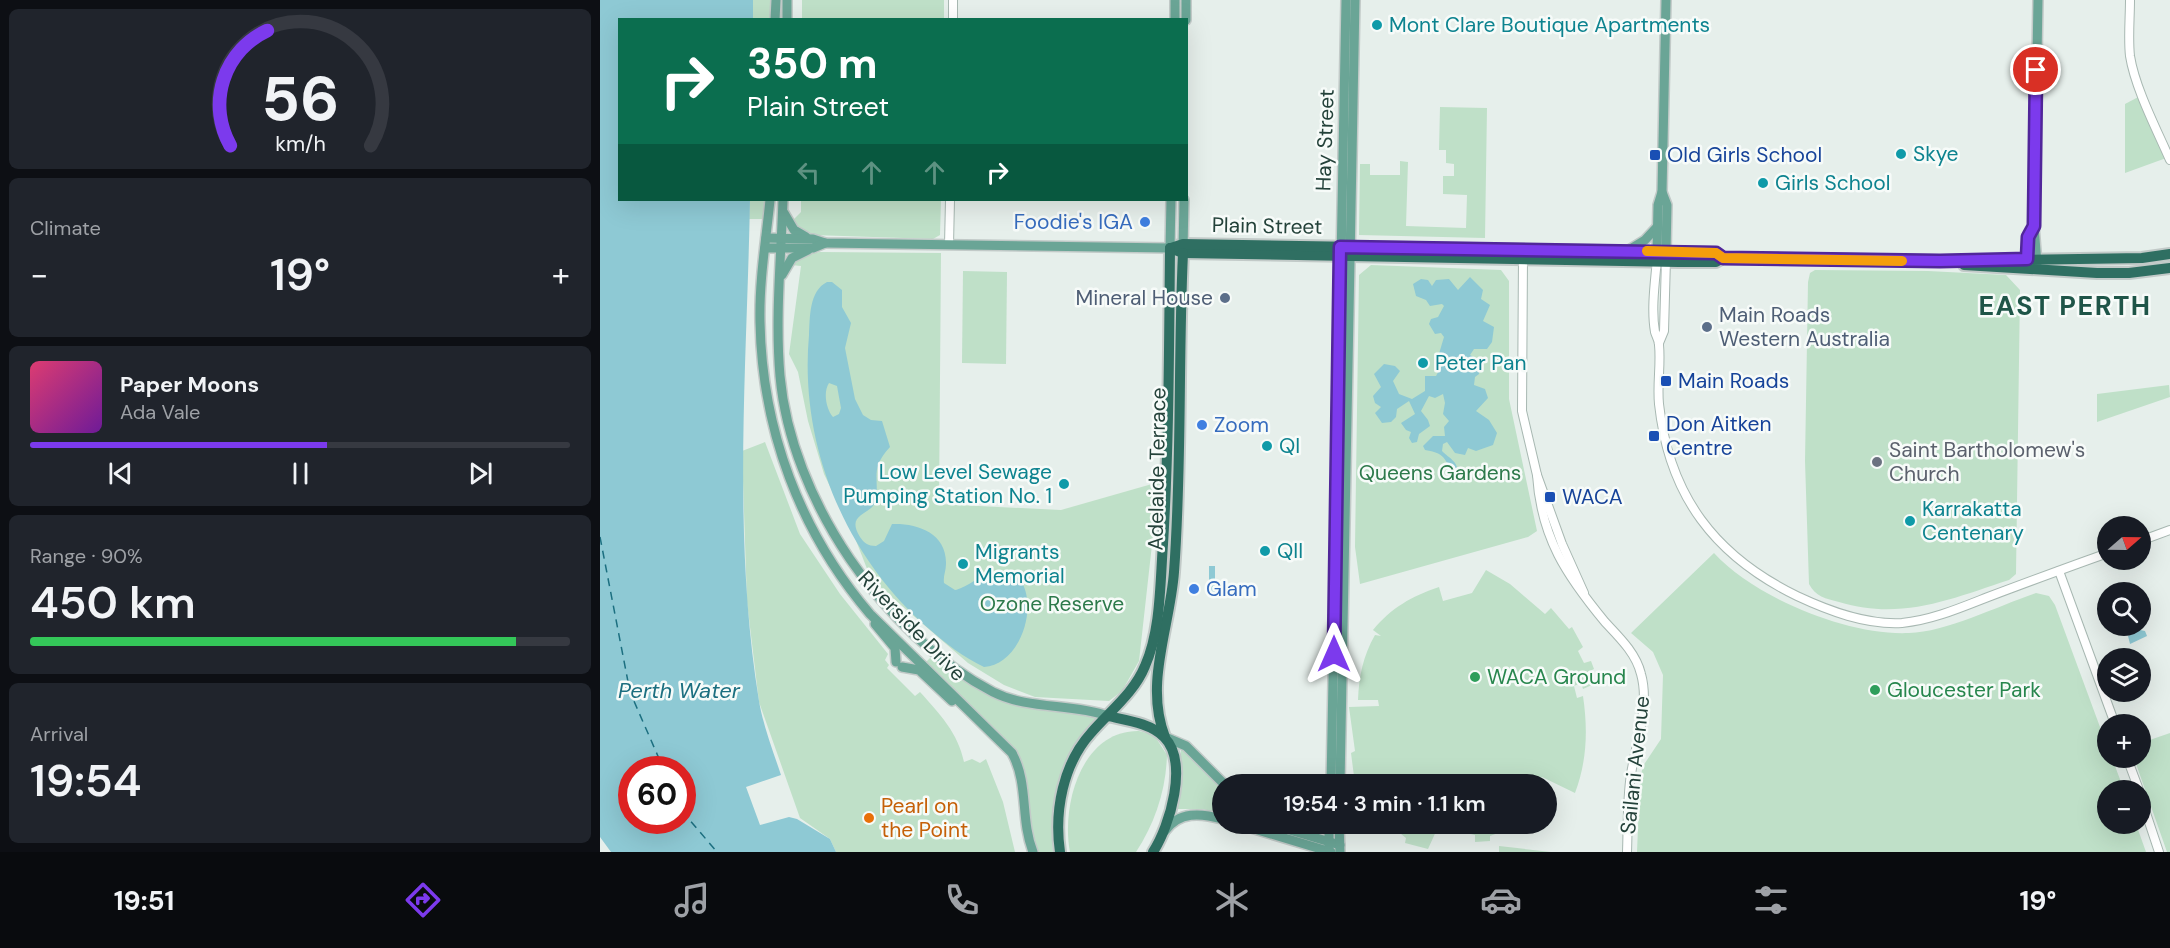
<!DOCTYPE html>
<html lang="en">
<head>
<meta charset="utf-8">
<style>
	:root { --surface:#171b24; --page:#20242c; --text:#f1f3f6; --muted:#9ea1a6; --line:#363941; --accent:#7c3aed }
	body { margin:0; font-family:"DM Sans",sans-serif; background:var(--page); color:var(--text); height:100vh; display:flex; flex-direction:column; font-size:22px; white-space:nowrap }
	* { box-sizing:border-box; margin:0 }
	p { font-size:20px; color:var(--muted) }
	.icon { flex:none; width:33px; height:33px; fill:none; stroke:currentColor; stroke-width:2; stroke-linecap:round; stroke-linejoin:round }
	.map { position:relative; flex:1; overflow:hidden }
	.sheet { display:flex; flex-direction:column; gap:9px; padding:9px; background:#0d0f14; width:600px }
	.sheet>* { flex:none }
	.banner { position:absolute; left:18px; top:18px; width:570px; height:183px; border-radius:0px; box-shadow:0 6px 24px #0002; background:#0b6e4f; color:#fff; overflow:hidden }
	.needle { width:39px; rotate:70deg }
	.tools { position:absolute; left:1497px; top:516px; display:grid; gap:12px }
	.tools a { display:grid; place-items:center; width:54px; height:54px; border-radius:50%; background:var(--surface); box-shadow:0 6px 24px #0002; font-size:30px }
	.speed { position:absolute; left:18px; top:756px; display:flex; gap:12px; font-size:30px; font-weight:700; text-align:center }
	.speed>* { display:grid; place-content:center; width:78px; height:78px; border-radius:50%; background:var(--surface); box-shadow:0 6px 24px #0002; line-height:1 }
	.speed .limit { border:9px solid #d22; background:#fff; color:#111 }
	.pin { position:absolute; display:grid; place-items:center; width:51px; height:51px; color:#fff; margin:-26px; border:3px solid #fff; border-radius:50%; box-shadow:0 2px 6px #0007 }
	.me { position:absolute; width:66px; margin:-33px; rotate:0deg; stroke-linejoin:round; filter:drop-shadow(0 0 4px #0008) }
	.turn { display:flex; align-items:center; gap:21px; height:126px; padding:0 30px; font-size:27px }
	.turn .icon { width:78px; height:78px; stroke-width:2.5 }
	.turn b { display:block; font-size:42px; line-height:51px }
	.lanes { display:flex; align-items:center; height:57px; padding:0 30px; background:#0003; justify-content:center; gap:30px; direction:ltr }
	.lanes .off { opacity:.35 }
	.big { font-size:45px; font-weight:600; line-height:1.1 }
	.sheet .card { flex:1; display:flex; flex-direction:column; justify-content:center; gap:9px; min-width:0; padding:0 21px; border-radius:9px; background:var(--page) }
	.sheet .dial { align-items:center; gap:0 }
	.dial svg { height:156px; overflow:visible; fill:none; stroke:var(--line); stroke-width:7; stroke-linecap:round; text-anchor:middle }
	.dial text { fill:var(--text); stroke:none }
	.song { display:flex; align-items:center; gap:18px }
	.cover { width:72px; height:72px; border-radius:9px; background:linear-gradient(135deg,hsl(340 70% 55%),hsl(280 70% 35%)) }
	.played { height:6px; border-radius:3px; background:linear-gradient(90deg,var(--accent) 55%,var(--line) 55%) }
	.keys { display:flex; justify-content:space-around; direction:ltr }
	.heat { display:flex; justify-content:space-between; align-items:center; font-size:33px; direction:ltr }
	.charge { height:9px; border-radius:4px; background:linear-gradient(90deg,#34c759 90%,var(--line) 0) }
	.trip { position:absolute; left:612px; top:774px; width:345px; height:60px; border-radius:30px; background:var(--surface); box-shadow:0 6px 24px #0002; font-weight:600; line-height:60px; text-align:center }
	.tab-bar { display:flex; height:96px; justify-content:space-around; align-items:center; background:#090b0e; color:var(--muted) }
	.tab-bar .icon { width:42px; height:42px }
	.tab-bar .on { color:var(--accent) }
	.tab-bar b { font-size:27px; color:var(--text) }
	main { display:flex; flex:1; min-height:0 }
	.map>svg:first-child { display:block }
</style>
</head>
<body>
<main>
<section class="sheet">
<div class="card dial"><svg viewBox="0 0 100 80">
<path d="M14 69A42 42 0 1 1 86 69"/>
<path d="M14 69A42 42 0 0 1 33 10" stroke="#7c3aed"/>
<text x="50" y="56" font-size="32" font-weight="700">56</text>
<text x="50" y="72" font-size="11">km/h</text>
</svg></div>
<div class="card"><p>Climate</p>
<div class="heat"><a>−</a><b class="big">19°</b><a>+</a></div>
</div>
<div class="card">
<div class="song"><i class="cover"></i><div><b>Paper Moons</b><p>Ada Vale</p></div></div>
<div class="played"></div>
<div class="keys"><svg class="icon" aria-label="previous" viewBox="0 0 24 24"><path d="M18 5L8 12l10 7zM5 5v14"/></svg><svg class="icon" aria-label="pause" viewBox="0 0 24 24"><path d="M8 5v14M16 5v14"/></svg><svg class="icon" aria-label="next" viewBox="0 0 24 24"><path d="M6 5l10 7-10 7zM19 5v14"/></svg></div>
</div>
<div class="card"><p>Range · 90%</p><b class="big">450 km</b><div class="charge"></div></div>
<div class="card"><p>Arrival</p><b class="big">19:54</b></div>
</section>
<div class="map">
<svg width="1570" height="852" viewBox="0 0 1570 852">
	<rect width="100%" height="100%" fill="#e6efeb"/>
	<g fill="#bfe0c8">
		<polygon points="153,0 171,0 171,19 153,20"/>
		<rect x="202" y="0" width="142" height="19"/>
		<polygon points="1544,94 1569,157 1525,173 1525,104"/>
		<polygon points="840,107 887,108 885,238 759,235 760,164 770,164 770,175 800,175 800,161 808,162 806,226 866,228 867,195 843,194 843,176 854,176 854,164 846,163 846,150 839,150"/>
		<polygon points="150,200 164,200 163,219 149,219"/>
		<polygon points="201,200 341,200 340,235 333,239 213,235 203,232 192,221 201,212"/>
		<polygon points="220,252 341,253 339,504 461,510 559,482 539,661 522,691 509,701 435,697 404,685 368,663 271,579 255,538 224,474 208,421 198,372 189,354 201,266 191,265 207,254"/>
		<polygon points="771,265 901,270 909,281 909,399 937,531 928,537 760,584 755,547 759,275"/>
		<path d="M1215,270L1328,271L1406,275L1420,290L1416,574L1409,580C1351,599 1301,621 1239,602C1226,599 1215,596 1209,584L1205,461L1208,282L1210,273Z"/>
		<polygon points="363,271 407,272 406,364 362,363"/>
		<polygon points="1569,385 1570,397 1497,422 1497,394"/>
		<path d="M165,442L200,534L240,594L288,654L285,660L289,665L287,668L315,696L320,692C340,714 358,733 364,762L372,759L380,763L386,759L403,802L415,852H236L230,839L200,818L159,702L147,602L142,451Z"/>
		<path d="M1114,553C1155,598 1249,636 1309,633C1346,632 1400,605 1436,593L1449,596L1455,605L1507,746L1508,758H1512L1524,790H1508V824H1536L1546,852H1037L1040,779L1043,766L1061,739L1063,675L1053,652L1031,633Z"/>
		<path d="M886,570L910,584L945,614L951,608L969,629L972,627L983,647L978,651L984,663L991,661L994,669L988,672L992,685L983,689L981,683L974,686L977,698L983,696C988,730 987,761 975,793L942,777L936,784H755L751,753L755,751L749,707L779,706L778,700H758C759,676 763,656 775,635L781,636L773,630C791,608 812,596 839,587L843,601L872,593Z"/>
		<path d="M330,658L388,694L409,703L499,718C460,758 449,796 453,852H436L430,835L420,762L409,743L325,663Z"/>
		<path d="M539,731L554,735L567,755C566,790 555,823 536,852H470C461,806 481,730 539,731Z"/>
		<polygon points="1570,733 1570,852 1567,852 1534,758 1540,758 1541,743"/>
		<polygon points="581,748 622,786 622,814 603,809 577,809"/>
		<polygon points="789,824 922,824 890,836 890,841 875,842 875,835 838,827 828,849 805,843 806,838"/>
		<polygon points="899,846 951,852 899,852"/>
	</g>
	<g fill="#8ec9d4" fill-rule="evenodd">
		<path d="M0,0H153V19L20,20V200H150C147,366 132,535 159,701C163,725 173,751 181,775L146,787L160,825L189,817L197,819L230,839L236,852H11L0,837ZM32,770H82V820H32Z"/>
		<path d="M870,277L883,290L881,299L890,305L883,321L894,327L892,342L887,349H874L870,355L880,361L879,374L875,377L874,385L885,389L888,398L876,411L889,420L897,433L893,445L876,451L868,448L865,455L855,453L847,442L843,444L842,451C850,459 858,461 858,474L853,477C846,463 848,453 825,450L823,446L833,436H845L844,427L849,421L843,414L845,403L843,394L835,398L829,396L821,411L828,420L830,426L819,434L817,442L812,443L809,438L811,432L806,430L801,423L815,414L809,401L797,409L796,417L791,422L782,423L775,413L781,407L775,403L773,396L781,387L774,374L784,364L795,366L800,371L793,381L799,394L812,399L825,391V376H836L842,365L861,360L840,359L838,357L844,337L841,333L835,334L829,324L831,319L838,317L844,306L842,304L830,306L826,300L816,296L813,284L821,279L828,280L832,286L836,280L849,279L858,290Z"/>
		<path d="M227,282H232L242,290V307L251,323L245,348L255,399L263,415L271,420L282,421L290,447C268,471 281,479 275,503C268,516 246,514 260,537C264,543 268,546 276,546L284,541L292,524C317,523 347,533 346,564C346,571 343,576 344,583L355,590C364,589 379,576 392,573C403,571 410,579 419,578C440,605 420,665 384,667C363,657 345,643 328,628C245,556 199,445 209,335C210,317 209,291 227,282ZM229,383L237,386L241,408L239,414L233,417C226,409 223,392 229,383Z"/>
		<rect x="609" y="566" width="6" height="29"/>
		<polygon points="1540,630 1545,631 1547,636 1530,644 1528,636"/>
	</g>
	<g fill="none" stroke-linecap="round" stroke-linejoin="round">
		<g stroke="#1c6f80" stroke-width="1.5" stroke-dasharray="8 6" stroke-linecap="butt">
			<polyline points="0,537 30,692 64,770"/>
			<polyline points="82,811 117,852"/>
		</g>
		<defs>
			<g id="minor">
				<path d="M1530,0C1530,18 1528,38 1530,56C1535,88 1557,130 1570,160"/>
				<polyline points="353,20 353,0"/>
				<polyline points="349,245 350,200"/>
				<polyline points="923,256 922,411 937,475 962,544 984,593"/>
				<path d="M1057,259C1055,282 1051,309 1055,332C1056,336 1059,340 1059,345C1061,364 1057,384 1059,404C1069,496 1115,556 1197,596C1229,611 1266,625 1302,623C1332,620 1360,608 1388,597C1428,582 1468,567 1508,553"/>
				<polyline points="1059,343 1064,331 1066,259"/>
				<path d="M937,475C941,538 967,576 1005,622C1019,637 1036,653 1041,674C1050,706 1036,743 1031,774C1027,800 1028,826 1027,852"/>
				<polyline points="1540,541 1570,530"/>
				<polyline points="1459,571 1515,724"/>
				<polyline points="1527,758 1539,790"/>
				<polyline points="1540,795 1559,852"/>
			</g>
			<g id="major">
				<polyline points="175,20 176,0"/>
				<polyline points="187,20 187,0"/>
				<polyline points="575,20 575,0"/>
				<polyline points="586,20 586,0"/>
				<path d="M170,200C166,240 159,281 160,322C162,430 200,532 270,614L412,753C429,784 420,819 433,852"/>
				<path d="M183,200C181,258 175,318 180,376C191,499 284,635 393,692C429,710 470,703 508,716"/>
				<polyline points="184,213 194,230 206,237"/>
				<polyline points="166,238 213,239 225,243 570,248 571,200"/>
				<polyline points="165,248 213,248 225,243"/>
				<polyline points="583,250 584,200"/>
				<polyline points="1027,251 1045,240 1057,227"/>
				<polyline points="1057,252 1058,205 1062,192"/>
				<polyline points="1066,252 1067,205 1062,192 1066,0"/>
				<polyline points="1437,264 1434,226 1438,0"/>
				<polyline points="1427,267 1428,237 1434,226"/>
				<polyline points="182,275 192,258 208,250"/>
				<polyline points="275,624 295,648 296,662"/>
				<polyline points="302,667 319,670 352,701"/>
				<polyline points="565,737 586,746 624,784"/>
				<polyline points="731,784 746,0"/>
				<polyline points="740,784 755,0"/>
				<polyline points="638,824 731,852"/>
				<polyline points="670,824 740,845"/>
				<polyline points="729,824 729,848"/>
				<polyline points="739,824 740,852"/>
				<path d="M565,831C579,811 601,813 622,819"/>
			</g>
			<g id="highway">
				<polyline points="570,248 583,253 1079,262 1116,262 1123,258 1340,261 1542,258 1570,254"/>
				<polyline points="571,248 583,244 1066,252 1116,253 1123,258"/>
				<polyline points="1364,265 1497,273 1529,273 1570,268"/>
				<path d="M508,716C525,720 551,723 564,737C589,762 570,826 553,852"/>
				<path d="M565,737C544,684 570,627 574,572C582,466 578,359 583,253"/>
				<path d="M460,852C454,811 463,764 491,733C510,711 534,693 545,666C561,630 560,583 563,544C569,446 569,347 570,248"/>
			</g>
		</defs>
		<use href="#minor" stroke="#a8b8b2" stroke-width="10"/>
		<use href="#major" stroke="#c2cac8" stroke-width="12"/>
		<use href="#highway" stroke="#c2cac8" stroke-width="14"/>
		<use href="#minor" stroke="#fff" stroke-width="8"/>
		<use href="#major" stroke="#6aa596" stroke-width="9"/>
		<use href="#highway" stroke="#2f6f62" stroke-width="10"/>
	</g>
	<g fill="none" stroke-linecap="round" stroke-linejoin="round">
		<defs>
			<polyline id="route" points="734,654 740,247 1116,253 1123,258 1340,261 1427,259 1428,237 1434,226 1436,70"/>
		</defs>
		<use href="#route" stroke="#51269a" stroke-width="15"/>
		<use href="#route" stroke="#7c3aed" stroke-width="10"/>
		<polyline stroke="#f59e0b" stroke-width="10" points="1047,251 1116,253 1123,258 1302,261"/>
	</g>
	<g fill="#0f9aa8" stroke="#f7fbf9" stroke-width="2">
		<circle cx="777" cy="25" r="6"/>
		<circle cx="1301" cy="154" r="6"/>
		<circle cx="1163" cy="183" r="6"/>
		<circle cx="823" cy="363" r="6"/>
		<circle cx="667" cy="446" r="6"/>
		<circle cx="464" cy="484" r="6"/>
		<circle cx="1310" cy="521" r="6"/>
		<circle cx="665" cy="551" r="6"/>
		<circle cx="363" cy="564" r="6"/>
	</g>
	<g fill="#1a4fb4" stroke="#f7fbf9" stroke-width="2">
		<rect x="1049" y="149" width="12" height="12" rx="3"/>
		<rect x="1060" y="375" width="12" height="12" rx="3"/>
		<rect x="1048" y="430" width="12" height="12" rx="3"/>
		<rect x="944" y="491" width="12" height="12" rx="3"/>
	</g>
	<g fill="#3f7fe0" stroke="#f7fbf9" stroke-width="2">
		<circle cx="545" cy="222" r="6"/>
		<circle cx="602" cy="425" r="6"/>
		<circle cx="594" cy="589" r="6"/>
	</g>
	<g fill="#5c6f8a" stroke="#f7fbf9" stroke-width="2">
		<circle cx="625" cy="298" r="6"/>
		<circle cx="1107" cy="327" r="6"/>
	</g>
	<circle fill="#6b7280" stroke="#f7fbf9" stroke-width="2" cx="1277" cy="462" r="6"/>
	<g fill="#2e9e5b" stroke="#f7fbf9" stroke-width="2">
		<circle cx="875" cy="677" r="6"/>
		<circle cx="1275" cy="690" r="6"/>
	</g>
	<circle fill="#e8710a" stroke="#f7fbf9" stroke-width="2" cx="269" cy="818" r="6"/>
	<g text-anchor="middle" stroke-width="5" stroke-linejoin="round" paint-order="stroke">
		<g font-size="21" fill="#0d838f" stroke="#f7fbf9" text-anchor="start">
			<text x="789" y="32">Mont Clare Boutique Apartments</text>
			<text x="1313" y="161">Skye</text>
			<text x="1175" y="190">Girls School</text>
			<text x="835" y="370">Peter Pan</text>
			<text x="679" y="453">QI</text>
			<text x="452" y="479" text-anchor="end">Low Level Sewage<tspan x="452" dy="24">Pumping Station No. 1</tspan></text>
			<text x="1322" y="516">Karrakatta<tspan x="1322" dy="24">Centenary</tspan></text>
			<text x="677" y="558">QII</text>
			<text x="375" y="559">Migrants<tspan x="375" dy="24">Memorial</tspan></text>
		</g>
		<g font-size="21" fill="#24423a" stroke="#f7fbf9">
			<text transform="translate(725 140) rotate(-88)" y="7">Hay Street</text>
			<text transform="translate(667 226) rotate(1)" y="7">Plain Street</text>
			<text transform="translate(557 469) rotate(-89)" y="7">Adelaide Terrace</text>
			<text transform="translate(312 626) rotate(46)" y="7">Riverside Drive</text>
			<text transform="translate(1035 765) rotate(-84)" y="7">Sailani Avenue</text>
		</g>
		<g font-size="21" fill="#164399" stroke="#f7fbf9" text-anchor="start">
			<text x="1067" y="162">Old Girls School</text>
			<text x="1078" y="388">Main Roads</text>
			<text x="1066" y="431">Don Aitken<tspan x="1066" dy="24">Centre</tspan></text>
			<text x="962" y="504">WACA</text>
		</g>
		<g font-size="21" fill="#366cbe" stroke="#f7fbf9" text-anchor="start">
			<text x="533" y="229" text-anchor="end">Foodie's IGA</text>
			<text x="614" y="432">Zoom</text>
			<text x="606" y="596">Glam</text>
		</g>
		<g font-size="21" fill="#4e5e75" stroke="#f7fbf9" text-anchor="end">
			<text x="613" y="305">Mineral House</text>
			<text x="1119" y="322" text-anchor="start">Main Roads<tspan x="1119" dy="24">Western Australia</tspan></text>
		</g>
		<g font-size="21" fill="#5b616d" stroke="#f7fbf9" text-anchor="start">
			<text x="1289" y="457">Saint Bartholomew's<tspan x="1289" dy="24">Church</tspan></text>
		</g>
		<g font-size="21" fill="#2d7a4b" stroke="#f7fbf9">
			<text x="840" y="480">Queens Gardens</text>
			<text x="452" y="611">Ozone Reserve</text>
		</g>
		<g font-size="21" fill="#27864d" stroke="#f7fbf9" text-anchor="start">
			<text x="887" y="684">WACA Ground</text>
			<text x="1287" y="697">Gloucester Park</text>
		</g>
		<g font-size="21" fill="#c56008" stroke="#f7fbf9" text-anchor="start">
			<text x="281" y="813">Pearl on<tspan x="281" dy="24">the Point</tspan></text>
		</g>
		<g font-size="22" font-style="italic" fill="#1c6f80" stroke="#f7fbf9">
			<text x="79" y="698">Perth Water</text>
		</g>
		<g font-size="27" font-weight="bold" letter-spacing="1.5" fill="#1f5548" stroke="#f7fbf9">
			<text x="1465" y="315">EAST PERTH</text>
		</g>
	</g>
</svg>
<div class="tools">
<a><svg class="needle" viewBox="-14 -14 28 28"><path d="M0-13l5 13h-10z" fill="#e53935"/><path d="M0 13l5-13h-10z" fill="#9ea1a6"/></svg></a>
<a><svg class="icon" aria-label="search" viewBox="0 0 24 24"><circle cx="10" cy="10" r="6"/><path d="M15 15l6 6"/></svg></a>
<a><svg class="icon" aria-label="layers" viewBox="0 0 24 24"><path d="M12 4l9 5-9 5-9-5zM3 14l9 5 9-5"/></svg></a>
<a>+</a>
<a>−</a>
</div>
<div class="speed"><div class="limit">60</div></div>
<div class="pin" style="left:1436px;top:70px;background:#d93025"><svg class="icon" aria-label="arrive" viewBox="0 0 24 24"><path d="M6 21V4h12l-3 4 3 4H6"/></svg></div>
<svg class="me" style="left:734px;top:654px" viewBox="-20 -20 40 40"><path d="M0-17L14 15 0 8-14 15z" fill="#7c3aed" stroke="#fff" stroke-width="4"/></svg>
<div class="trip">19:54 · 3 min · 1.1 km</div>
<div class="banner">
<div class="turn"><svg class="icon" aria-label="right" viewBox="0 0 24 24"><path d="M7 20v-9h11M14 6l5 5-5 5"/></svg><div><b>350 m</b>Plain Street</div></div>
<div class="lanes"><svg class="icon off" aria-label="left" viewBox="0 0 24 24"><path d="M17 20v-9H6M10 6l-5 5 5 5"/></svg><svg class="icon off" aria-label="ahead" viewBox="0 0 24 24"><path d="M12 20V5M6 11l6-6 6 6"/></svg><svg class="icon off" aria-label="ahead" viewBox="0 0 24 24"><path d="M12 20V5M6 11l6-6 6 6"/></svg><svg class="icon" aria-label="right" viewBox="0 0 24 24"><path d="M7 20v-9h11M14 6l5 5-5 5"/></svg></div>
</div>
</div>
</main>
<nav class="tab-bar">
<b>19:51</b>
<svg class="icon on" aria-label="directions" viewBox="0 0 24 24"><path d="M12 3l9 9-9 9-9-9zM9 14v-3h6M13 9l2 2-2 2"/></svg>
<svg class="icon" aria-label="music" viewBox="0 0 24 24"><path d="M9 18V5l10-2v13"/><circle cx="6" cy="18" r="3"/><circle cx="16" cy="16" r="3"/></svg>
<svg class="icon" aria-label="phone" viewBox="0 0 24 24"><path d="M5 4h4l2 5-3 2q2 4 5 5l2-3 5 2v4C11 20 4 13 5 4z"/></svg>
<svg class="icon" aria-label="climate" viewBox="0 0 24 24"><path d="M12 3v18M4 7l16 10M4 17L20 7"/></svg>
<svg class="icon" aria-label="car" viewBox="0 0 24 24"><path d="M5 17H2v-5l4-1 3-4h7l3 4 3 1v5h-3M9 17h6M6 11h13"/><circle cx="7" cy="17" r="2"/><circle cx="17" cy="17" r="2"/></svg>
<svg class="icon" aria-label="filters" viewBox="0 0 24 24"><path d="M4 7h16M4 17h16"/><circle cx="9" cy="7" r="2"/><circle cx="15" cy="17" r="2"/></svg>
<b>19°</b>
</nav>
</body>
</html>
